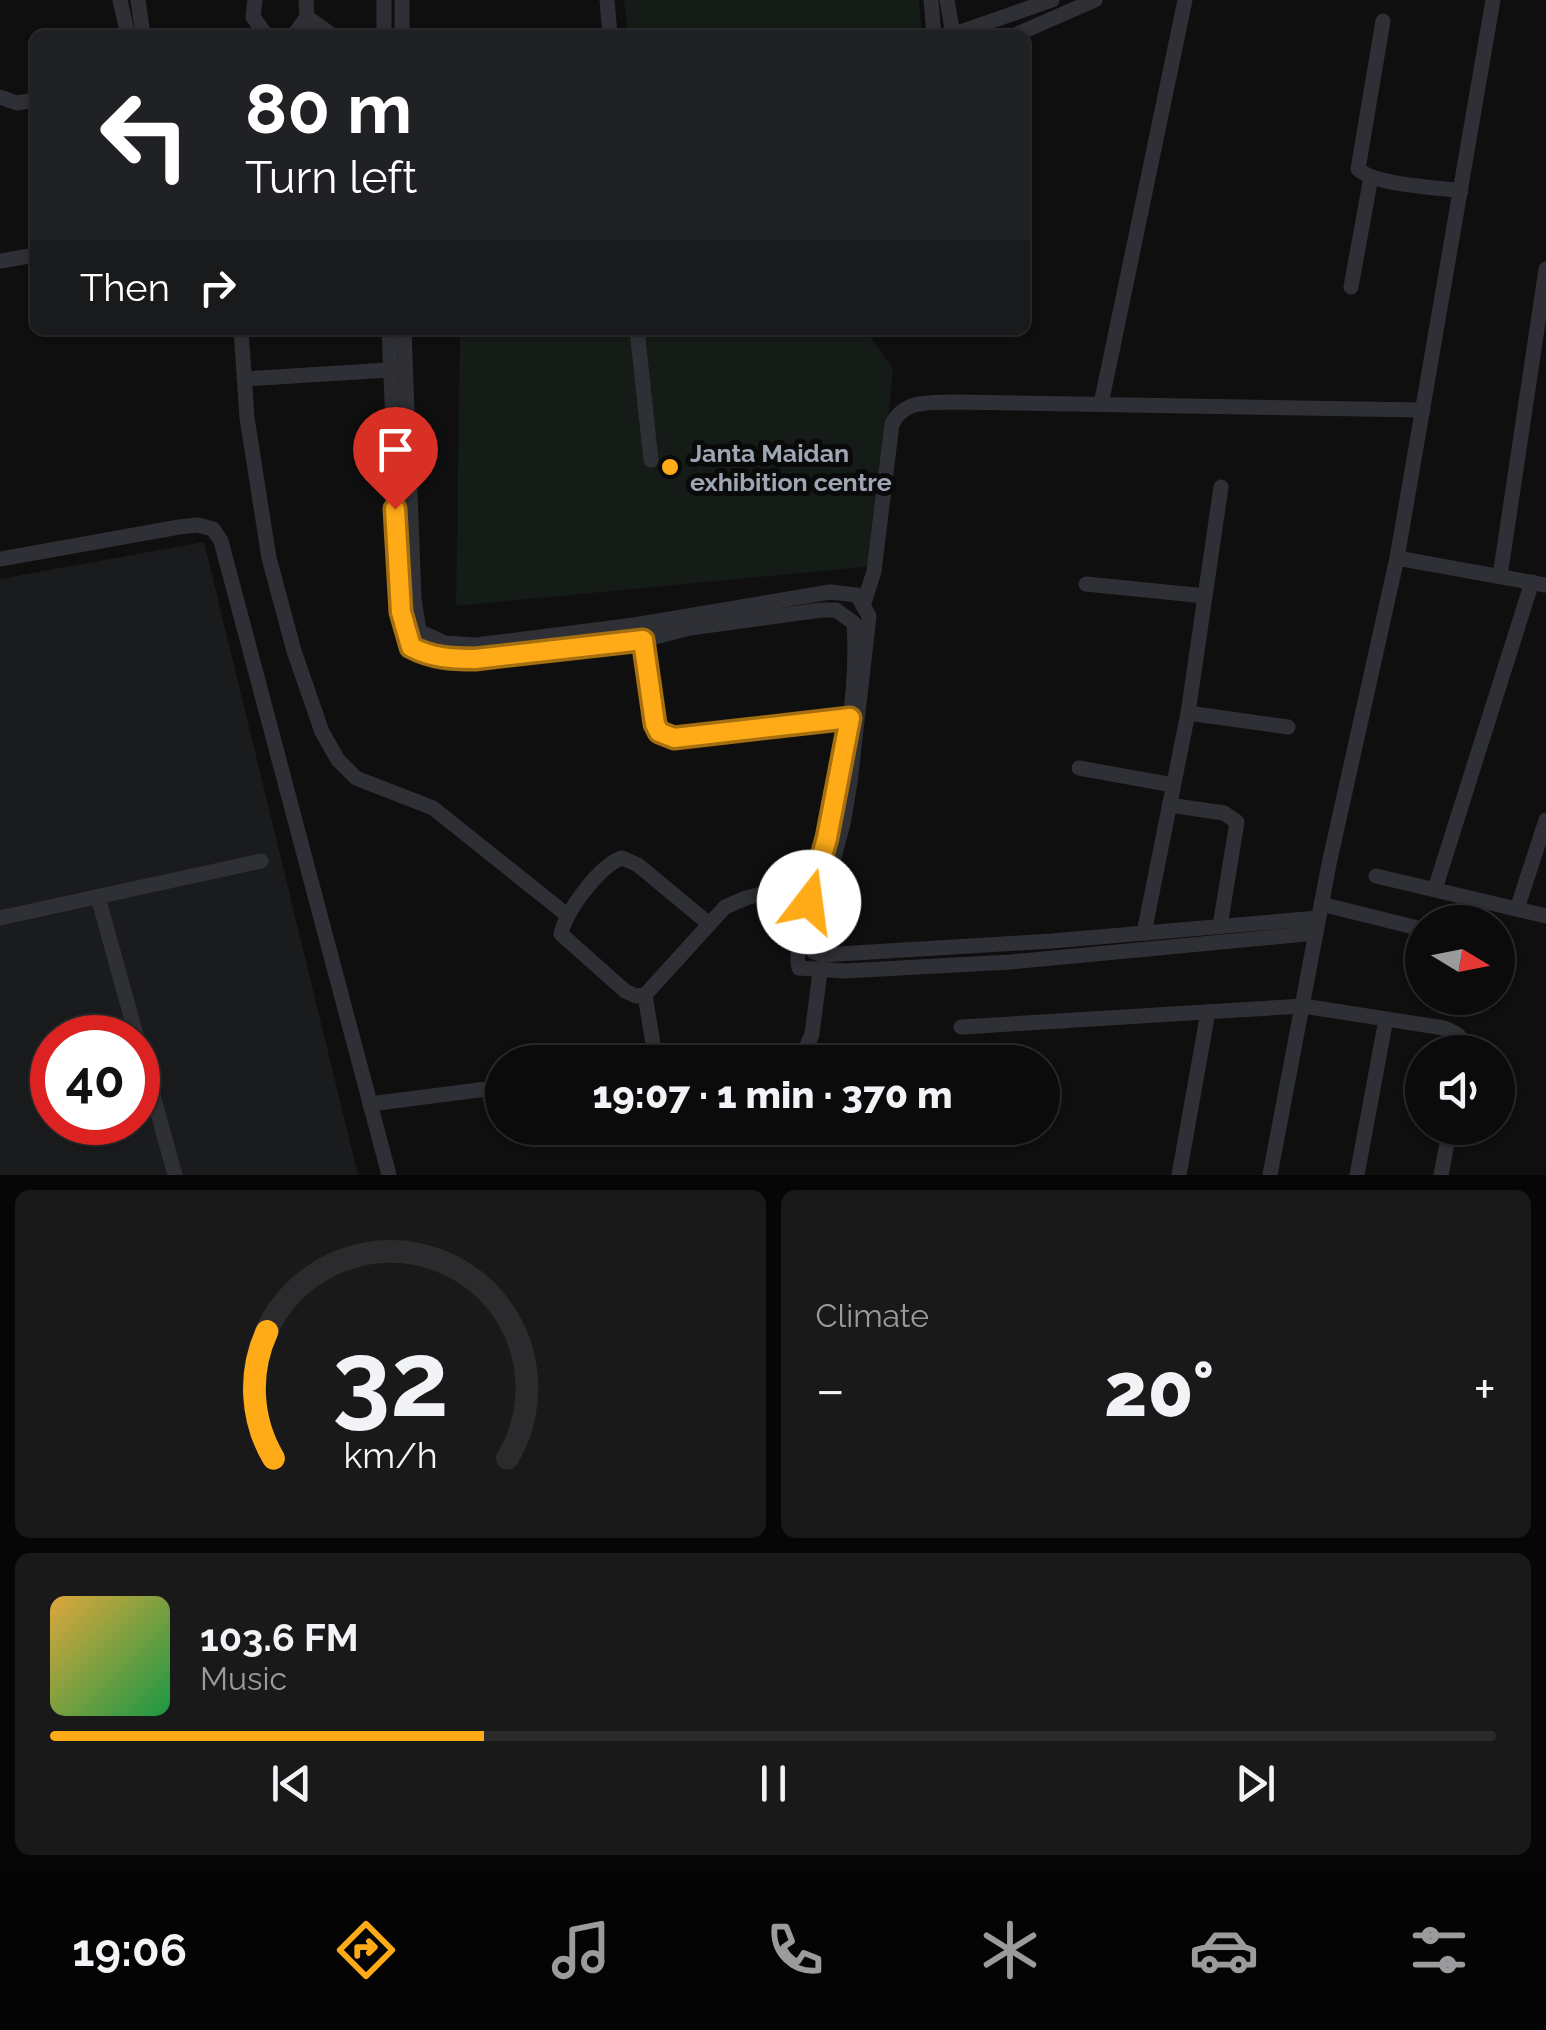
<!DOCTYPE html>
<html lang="en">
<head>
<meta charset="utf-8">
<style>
	:root { --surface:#0b0b0c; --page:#19191a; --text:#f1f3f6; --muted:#9a9b9d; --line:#2b2b2d; --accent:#ffab18 }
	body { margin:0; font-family:Raleway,sans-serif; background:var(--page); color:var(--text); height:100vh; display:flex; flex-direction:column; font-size:38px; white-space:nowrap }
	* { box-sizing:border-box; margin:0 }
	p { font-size:32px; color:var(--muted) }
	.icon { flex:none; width:55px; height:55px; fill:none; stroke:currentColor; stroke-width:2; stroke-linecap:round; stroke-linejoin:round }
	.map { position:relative; height:1175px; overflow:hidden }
	.panel { display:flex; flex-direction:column; gap:15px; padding:15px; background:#060607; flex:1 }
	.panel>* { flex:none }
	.hud { position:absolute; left:30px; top:30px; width:1000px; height:305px; border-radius:15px; box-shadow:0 2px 8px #0004,0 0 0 2px var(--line); background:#202124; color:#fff; overflow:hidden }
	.needle { width:65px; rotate:100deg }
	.fabs { position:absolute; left:1405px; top:905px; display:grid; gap:20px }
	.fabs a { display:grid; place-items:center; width:110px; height:110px; border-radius:50%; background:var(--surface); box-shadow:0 2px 8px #0004,0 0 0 2px var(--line); font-size:50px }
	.speed { position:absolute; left:30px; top:1015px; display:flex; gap:20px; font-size:50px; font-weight:700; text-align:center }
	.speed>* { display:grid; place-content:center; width:130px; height:130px; border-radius:50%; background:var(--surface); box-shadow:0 2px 8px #0004,0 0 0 2px var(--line); line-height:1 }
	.speed .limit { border:15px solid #d22; background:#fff; color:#111 }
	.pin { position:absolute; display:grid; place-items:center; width:85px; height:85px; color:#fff; margin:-102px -42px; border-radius:50% 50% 50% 0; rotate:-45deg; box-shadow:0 0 10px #0007 }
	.pin .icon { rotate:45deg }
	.me { position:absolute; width:110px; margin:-55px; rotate:15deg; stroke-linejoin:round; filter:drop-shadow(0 0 8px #0008) }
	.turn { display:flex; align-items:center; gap:35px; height:210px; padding:0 50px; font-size:45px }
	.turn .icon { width:130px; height:130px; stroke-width:2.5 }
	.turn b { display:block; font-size:70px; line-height:85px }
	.then { display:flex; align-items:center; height:95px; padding:0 50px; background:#0003; gap:20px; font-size:38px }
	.big { font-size:75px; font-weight:800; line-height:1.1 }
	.panel .tile { flex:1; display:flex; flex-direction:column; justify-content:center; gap:15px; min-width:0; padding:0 35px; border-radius:15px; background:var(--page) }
	.panel .dial { align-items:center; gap:0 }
	.dial svg { height:260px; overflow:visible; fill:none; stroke:var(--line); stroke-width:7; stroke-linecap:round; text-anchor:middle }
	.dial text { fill:var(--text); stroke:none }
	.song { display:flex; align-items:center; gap:30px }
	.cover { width:120px; height:120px; border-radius:15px; background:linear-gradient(135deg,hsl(40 70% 55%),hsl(140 70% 35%)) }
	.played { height:10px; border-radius:5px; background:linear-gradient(90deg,var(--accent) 30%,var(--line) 30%) }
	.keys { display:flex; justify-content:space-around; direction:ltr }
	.heat { display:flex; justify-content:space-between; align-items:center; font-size:55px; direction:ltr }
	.panel .tiles { flex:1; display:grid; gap:15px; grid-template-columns:1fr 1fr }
	.tile:last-child { grid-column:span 2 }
	.trip { position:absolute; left:485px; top:1045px; width:575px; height:100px; border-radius:50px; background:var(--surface); box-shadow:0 2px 8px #0004,0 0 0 2px var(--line); font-weight:800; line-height:100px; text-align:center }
	.tabs { display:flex; height:160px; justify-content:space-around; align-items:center; background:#040405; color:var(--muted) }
	.tabs .icon { width:70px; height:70px }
	.tabs .current { color:var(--accent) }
	.tabs b { font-size:45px; color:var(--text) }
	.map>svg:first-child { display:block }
</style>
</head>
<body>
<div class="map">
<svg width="1546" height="1175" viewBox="0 0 1546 1175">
	<rect width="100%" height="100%" fill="#0f0f10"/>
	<path fill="#1a1b1d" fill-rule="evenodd" d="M204,542L358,1175H0V579ZM52,1038H138V1122H52Z"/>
	<g fill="#151b16">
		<polygon points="624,0 919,0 922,35 628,35"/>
		<polygon points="460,330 866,330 893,369 873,566 456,606"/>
	</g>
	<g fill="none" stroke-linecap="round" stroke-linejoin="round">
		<g stroke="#2f3035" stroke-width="15">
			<polyline points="120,0 128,35"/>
			<polyline points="138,0 143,35"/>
			<polyline points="255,0 253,17 266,35"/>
			<polyline points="384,0 384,35"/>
			<polyline points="402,0 402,35"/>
			<polyline points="607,0 610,35"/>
			<polyline points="931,0 934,35"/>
			<polyline points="947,0 952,29 960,32 1052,0"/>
			<polyline points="307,17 332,35"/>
			<path d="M1383,21L1358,169C1374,185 1436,187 1461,191"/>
			<polyline points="294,35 307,17 306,0"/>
			<polyline points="1015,35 1095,0"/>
			<polyline points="0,97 17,103 35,100"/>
			<polyline points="0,261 35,255"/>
			<polyline points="1351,287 1371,177"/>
			<polyline points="241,330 247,418 269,558 294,651 322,732 338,760 356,778 433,808 567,915"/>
			<path d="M389,330L401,612L411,647L448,659H475L643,640L690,628L821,610H836L854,623C859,694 843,771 826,840C819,870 792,942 799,968L845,971L1010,962L1316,933"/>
			<polyline points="404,330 414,599 419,631 445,643 476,645 634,625 830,592 857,595 869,616 850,783 843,824 813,936 814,952 822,955 1052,941 1318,918"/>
			<polyline points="637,330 651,460"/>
			<polyline points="244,379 389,370"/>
			<polyline points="1101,404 1185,0"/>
			<polyline points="1397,558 1546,585"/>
			<polyline points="0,559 179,527 198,525 213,529 221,541 389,1175"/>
			<polyline points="1500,576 1546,269"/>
			<polyline points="1086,584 1205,596"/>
			<path d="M864,603L874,571L892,424C905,399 929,403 955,402L1423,410"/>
			<polyline points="643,640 655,724 659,732 674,738 850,718"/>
			<polyline points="1188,713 1288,727"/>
			<polyline points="1079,768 1173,785"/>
			<polyline points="1169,805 1224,813 1237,822 1220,926"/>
			<polyline points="1376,876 1546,916"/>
			<polyline points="1435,889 1532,582"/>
			<polyline points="98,897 137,1038"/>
			<polyline points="1321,904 1422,929"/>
			<polyline points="1517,909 1546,820"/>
			<polyline points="0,918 261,861"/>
			<path d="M708,923L638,865L622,858C600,865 566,911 561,934L625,991L636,996L645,995L725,907L746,898L815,880"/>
			<polyline points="1144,933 1188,713 1221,487"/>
			<polyline points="1498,947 1504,948"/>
			<polyline points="645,995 656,1062"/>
			<path d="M961,1027L1303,1006L1444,1028C1458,1033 1464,1037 1463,1052"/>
			<polyline points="138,1041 175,1175"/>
			<polyline points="800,1062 812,1034 820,972"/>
			<polyline points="370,1104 502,1087"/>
			<polyline points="1179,1175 1208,1012"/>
			<polyline points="1270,1175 1329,864 1397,558 1493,0"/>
			<polyline points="1357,1175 1386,1019"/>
			<polyline points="1441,1175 1450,1128"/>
		</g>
	</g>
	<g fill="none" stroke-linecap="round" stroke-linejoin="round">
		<defs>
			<path id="route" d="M395,509L401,612L411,647C432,658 452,659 475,659L643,640L655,724L659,732L674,738L850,718L827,838L809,902"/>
		</defs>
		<use href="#route" stroke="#a66f10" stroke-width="25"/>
		<use href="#route" stroke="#ffab18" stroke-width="18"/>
	</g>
	<circle fill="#ffab18" stroke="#0a0a0b" stroke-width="4" cx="670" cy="467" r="10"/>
	<g text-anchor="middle" stroke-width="10" stroke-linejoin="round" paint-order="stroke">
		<g font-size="25" font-weight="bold" fill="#9ea5b3" stroke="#0a0a0b" text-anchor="start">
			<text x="690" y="462">Janta Maidan<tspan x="690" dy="29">exhibition centre</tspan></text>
		</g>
	</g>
</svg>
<div class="fabs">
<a><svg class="needle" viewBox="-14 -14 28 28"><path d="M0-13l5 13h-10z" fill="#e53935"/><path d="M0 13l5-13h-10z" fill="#9a9b9d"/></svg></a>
<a><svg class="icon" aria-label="sound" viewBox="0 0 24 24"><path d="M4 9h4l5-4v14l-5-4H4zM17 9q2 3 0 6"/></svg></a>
</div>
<div class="speed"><div class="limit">40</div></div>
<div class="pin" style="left:395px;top:509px;background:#d93025"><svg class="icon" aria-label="arrive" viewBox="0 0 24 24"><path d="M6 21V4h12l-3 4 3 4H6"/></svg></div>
<svg class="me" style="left:809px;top:902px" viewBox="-20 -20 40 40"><circle r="19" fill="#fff"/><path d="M0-13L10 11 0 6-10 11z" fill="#ffab18"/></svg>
<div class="trip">19:07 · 1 min · 370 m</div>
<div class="hud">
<div class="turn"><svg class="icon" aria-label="left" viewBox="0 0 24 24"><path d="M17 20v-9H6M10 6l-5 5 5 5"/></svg><div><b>80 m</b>Turn left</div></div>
<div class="then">Then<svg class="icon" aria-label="right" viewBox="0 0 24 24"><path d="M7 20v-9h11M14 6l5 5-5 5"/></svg></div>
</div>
</div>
<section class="panel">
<div class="tiles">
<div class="tile dial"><svg viewBox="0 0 100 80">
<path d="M14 69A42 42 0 1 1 86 69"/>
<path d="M14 69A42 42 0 0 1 12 30" stroke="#ffab18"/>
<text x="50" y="56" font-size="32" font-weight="700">32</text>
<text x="50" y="72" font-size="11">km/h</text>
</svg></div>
<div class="tile"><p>Climate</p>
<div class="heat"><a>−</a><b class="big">20°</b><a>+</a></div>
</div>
<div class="tile">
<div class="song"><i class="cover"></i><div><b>103.6 FM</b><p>Music</p></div></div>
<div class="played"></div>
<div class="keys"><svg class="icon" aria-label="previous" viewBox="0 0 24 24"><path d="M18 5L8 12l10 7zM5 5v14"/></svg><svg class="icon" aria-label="pause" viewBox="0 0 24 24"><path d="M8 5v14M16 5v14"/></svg><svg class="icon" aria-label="next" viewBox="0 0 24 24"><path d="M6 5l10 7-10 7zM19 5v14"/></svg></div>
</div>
</div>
</section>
<nav class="tabs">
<b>19:06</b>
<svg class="icon current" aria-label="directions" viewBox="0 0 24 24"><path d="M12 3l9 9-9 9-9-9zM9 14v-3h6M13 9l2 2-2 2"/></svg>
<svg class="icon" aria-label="music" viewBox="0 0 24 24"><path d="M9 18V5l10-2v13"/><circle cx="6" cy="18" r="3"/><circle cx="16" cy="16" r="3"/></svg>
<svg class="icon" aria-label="phone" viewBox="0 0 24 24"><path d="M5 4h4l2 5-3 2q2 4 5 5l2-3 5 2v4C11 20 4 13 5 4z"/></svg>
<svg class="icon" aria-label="climate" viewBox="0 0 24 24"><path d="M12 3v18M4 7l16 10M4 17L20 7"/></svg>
<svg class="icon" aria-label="car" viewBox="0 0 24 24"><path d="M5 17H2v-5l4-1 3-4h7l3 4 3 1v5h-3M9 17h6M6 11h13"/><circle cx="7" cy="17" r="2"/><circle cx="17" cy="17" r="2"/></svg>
<svg class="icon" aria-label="filters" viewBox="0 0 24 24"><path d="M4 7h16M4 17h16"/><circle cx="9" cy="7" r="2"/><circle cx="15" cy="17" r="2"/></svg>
</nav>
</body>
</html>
